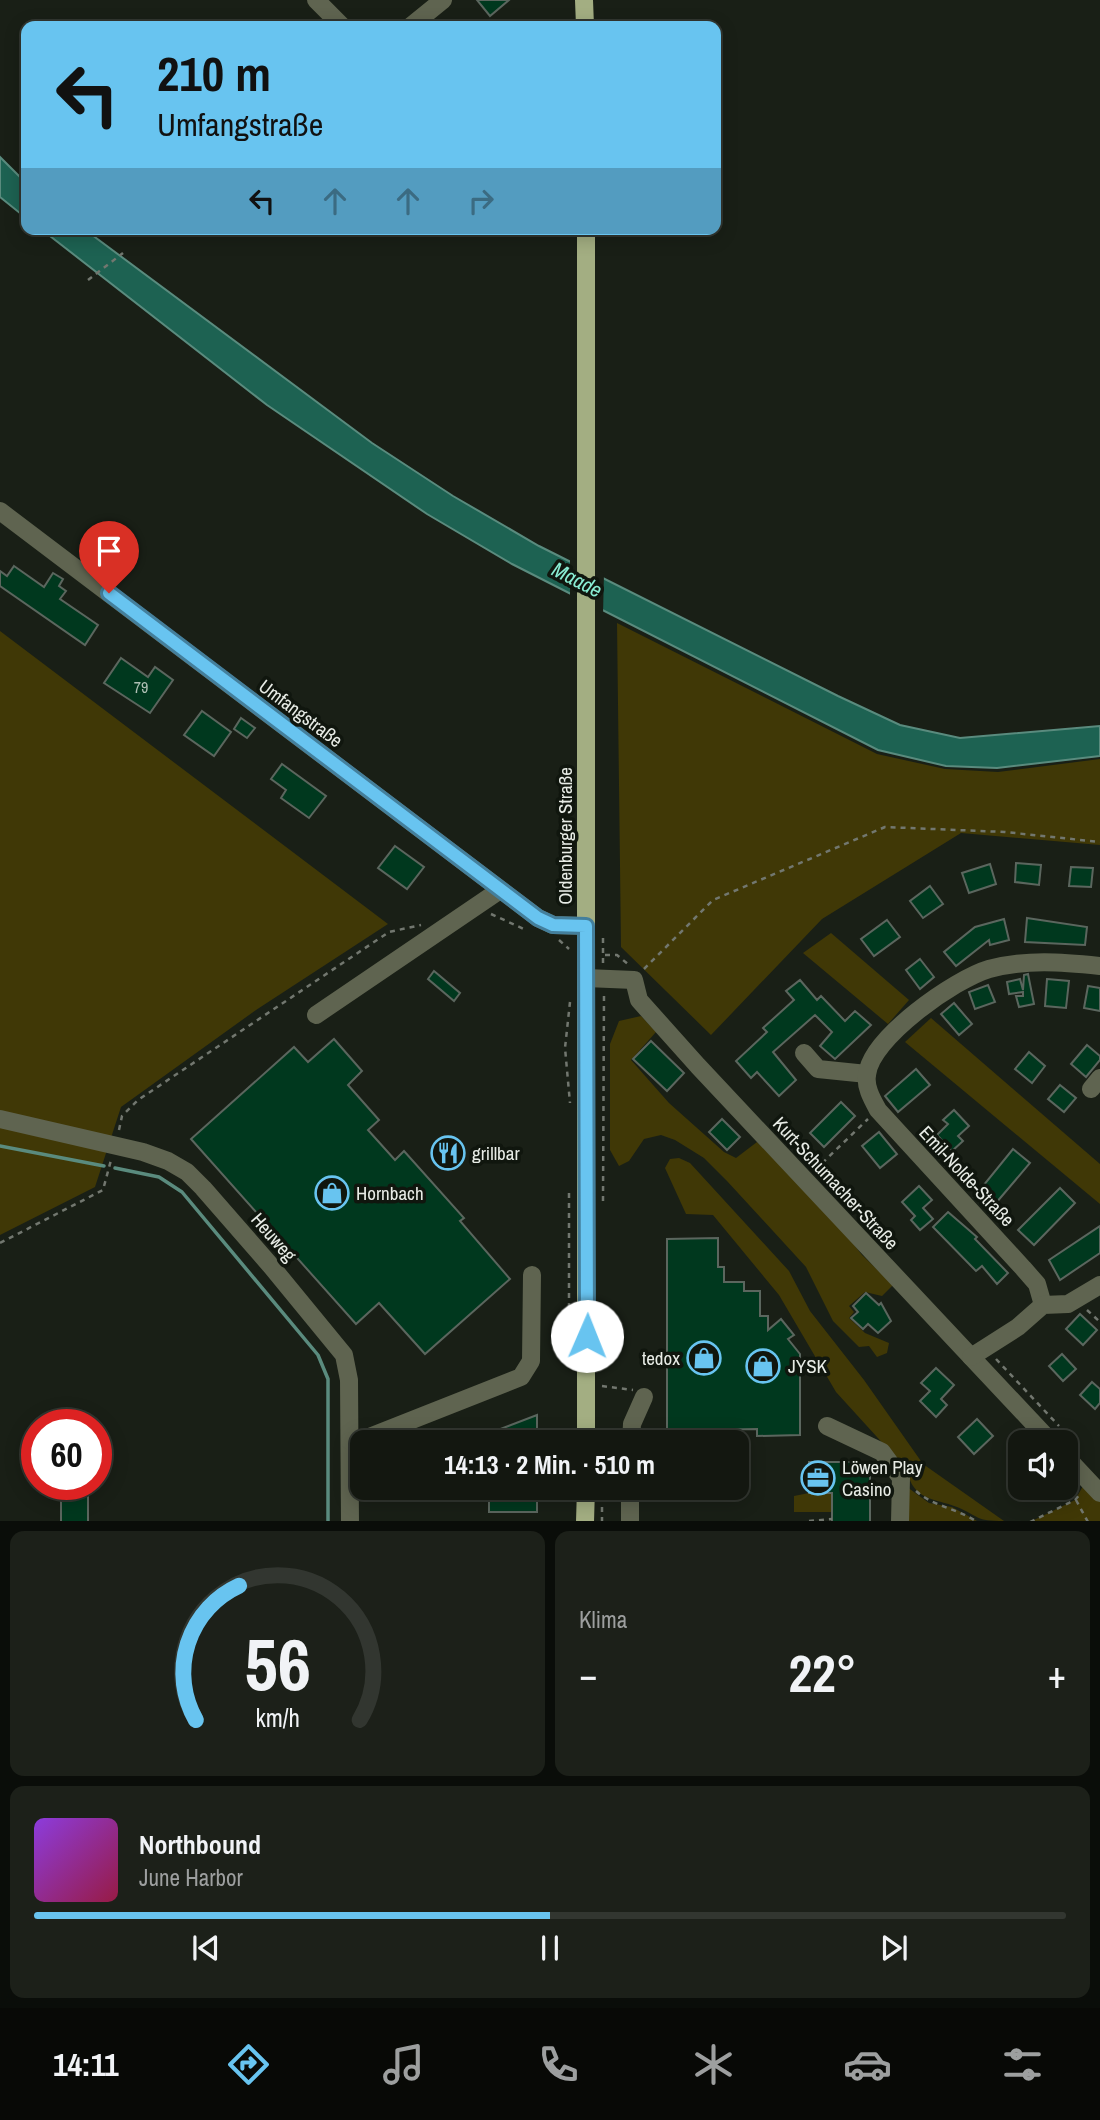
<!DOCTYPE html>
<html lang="de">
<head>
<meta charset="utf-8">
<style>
	:root { --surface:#131710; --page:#1c2019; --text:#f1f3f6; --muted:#9d9f9f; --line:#323630; --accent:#68c4f0 }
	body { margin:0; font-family:"Archivo Narrow",sans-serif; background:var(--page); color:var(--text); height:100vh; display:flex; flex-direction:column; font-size:26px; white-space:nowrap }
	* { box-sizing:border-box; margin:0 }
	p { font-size:23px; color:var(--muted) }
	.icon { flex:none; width:38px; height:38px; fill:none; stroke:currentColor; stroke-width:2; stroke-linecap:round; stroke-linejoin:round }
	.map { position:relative; height:1521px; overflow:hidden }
	.details { display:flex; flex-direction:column; gap:10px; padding:10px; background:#0a0d09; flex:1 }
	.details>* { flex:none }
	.banner { position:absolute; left:21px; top:21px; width:700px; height:214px; border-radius:14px; box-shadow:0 4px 18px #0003,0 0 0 2px var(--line); background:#68c4f0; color:#111; overflow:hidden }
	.fabs { position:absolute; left:1008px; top:1430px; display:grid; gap:14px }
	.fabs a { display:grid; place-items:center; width:70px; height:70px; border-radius:14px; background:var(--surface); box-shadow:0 4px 18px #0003,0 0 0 2px var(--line); font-size:35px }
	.speed { position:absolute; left:21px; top:1409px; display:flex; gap:14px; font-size:35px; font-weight:700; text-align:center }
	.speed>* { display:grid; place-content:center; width:91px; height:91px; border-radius:50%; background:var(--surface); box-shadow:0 4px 18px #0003,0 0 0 2px var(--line); line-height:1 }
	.speed .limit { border:10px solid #d22; background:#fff; color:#111 }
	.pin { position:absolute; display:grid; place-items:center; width:60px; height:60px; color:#fff; margin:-72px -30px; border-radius:50% 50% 50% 0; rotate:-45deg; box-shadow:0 0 7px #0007 }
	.pin .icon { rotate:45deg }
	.me { position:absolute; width:77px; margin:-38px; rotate:1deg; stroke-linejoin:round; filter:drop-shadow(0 0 5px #0008) }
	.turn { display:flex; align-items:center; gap:24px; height:147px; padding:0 21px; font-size:32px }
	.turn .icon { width:91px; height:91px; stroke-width:2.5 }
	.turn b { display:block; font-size:49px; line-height:60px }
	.lanes { display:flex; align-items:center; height:66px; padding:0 21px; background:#0003; justify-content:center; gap:35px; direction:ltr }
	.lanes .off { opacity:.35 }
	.big { font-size:52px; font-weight:700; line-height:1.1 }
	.details .card { flex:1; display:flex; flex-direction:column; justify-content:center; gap:10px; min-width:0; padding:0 24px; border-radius:14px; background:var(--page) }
	.details .dial { align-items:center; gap:0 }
	.dial svg { height:182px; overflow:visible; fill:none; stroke:var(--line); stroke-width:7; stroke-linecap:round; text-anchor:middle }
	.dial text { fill:var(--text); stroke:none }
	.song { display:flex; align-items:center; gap:21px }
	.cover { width:84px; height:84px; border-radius:10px; background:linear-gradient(135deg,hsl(270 70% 55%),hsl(340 70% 35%)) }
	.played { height:7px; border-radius:4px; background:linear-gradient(90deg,var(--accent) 50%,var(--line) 50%) }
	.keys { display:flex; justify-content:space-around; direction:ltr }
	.heat { display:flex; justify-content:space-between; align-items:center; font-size:38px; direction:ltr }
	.details .tiles { flex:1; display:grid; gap:10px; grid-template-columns:1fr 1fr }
	.card:last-child { grid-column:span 2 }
	.trip { position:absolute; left:350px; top:1430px; width:399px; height:70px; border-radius:14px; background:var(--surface); box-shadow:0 4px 18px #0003,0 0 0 2px var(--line); font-weight:700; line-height:70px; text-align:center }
	.tabs { display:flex; height:112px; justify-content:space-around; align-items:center; background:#080906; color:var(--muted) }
	.tabs .icon { width:49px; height:49px }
	.tabs .on { color:var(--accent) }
	.tabs b { font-size:32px; color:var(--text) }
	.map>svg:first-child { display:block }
</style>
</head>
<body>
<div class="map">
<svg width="1100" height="1522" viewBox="0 0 1100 1522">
	<rect width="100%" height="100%" fill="#191f16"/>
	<g fill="#403806">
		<polygon points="617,623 877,754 945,769 998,772 1100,759 1100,845 961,833 822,919 711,1035 621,947"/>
		<polygon points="0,631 388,924 256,1010 121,1107 95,1187 0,1235"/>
		<polygon points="831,933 909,1000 888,1024 803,953"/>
		<polygon points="641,1016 656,1032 631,1060 669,1103 724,1152 736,1158 757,1142 833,1218 862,1255 893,1285 882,1296 865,1292 849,1306 854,1312 849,1318 865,1333 889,1343 887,1353 877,1357 869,1346 859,1347 833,1321 806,1267 727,1181 704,1158 675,1140 661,1135 644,1139 629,1161 619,1166 610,1150 610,1044 619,1021"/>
		<polygon points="931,1018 1100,1164 1100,1204 905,1042"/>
		<path d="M679,1158L690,1163L789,1271L810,1311L864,1380L923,1464L1004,1521C974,1521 981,1517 957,1507C934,1498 913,1501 907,1470L836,1392L779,1295L713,1215L686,1214L665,1168L670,1159Z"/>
		<polygon points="1087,1479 1100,1493 1100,1521 1030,1522 1075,1500"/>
		<polygon points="907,1487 929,1503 952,1507 977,1521 907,1522"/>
		<polygon points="809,1493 832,1493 832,1512 794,1512 794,1496"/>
	</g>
	<g fill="#1d6252" stroke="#5a8b7e" stroke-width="2">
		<polygon points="0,157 26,183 26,218 0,197"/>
		<polygon points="41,229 84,229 372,443 453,496 539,546 838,696 900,725 960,738 1100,726 1100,756 997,768 946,766 878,750 512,564 427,514 267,405"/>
	</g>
	<polygon fill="#191f16" points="570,557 604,573 603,614 570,597"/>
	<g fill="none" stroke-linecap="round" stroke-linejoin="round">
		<g stroke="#5a8b7e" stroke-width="3.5">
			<polyline points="0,1146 104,1166"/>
			<polyline points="115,1168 159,1177 182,1192 318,1355 328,1379 328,1522"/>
		</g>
	</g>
	<g fill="#00381e" stroke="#5b665e" stroke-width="2">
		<polygon points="477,0 509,0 490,16"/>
		<polygon points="14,566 44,587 53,573 63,579 59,586 66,591 60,599 98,625 85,645 0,586 0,571 7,576"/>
		<polygon points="121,658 148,677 155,667 173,680 150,713 104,683"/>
		<polygon points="202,711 231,732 214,756 184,735"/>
		<polygon points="241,718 255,728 247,738 234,729"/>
		<polygon points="282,764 326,796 309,818 281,798 286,790 271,779"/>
		<polygon points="395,846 424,867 407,889 378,868"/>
		<polygon points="1016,863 1041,865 1039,885 1015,882"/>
		<polygon points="990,864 996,884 969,893 962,873"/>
		<polygon points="1071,867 1093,868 1091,887 1069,886"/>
		<polygon points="930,886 943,904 923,918 910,901"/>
		<polygon points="1027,918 1087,927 1085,945 1025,942"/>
		<polygon points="1004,919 1009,940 990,945 989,940 956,966 944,952 975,927"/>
		<polygon points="887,920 900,937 874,956 861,939"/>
		<polygon points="920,959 934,977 920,989 906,970"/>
		<polygon points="434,971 460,993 454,1001 428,979"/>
		<polygon points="1028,974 1034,1004 1019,1007 1016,996 1023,996 1023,992 1009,994 1007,982 1020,979 1023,990 1024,975"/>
		<polygon points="1047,979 1069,981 1066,1008 1045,1006"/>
		<polygon points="800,980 817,1000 821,996 845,1021 855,1011 871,1025 835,1059 820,1046 832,1032 815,1015 773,1052 796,1080 779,1096 757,1072 751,1078 736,1061 767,1032 763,1028 794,1000 786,991"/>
		<polygon points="988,985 995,1002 975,1009 969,992"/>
		<polygon points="1088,986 1100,988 1100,1011 1084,1008"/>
		<polygon points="954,1003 972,1024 959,1035 941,1014"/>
		<polygon points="334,1039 362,1071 348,1085 379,1120 368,1130 395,1160 404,1151 464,1218 460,1221 510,1279 425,1354 379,1303 356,1324 191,1139 294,1047 308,1062"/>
		<polygon points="651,1041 684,1073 667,1091 633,1059"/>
		<polygon points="1087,1045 1100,1056 1100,1060 1086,1077 1071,1064"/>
		<polygon points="1029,1052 1045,1066 1032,1083 1015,1069"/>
		<polygon points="916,1069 930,1085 898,1112 885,1096"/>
		<polygon points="1060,1085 1076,1098 1064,1112 1048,1099"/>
		<polygon points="841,1102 855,1116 824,1147 810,1133"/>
		<polygon points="954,1110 969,1126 958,1136 963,1141 952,1151 937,1135 948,1124 943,1120"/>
		<polygon points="722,1119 740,1137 727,1150 709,1132"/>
		<polygon points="879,1132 897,1154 880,1168 862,1146"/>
		<polygon points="1013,1149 1030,1163 990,1210 974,1197"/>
		<polygon points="919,1186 932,1200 923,1208 933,1219 920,1230 911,1220 915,1216 902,1202"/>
		<polygon points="1060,1188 1075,1203 1034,1245 1018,1230"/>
		<polygon points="948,1212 977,1237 975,1239 1008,1273 997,1284 982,1266 976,1271 933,1227"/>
		<polygon points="1100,1226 1100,1253 1060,1280 1049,1260"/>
		<polygon points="718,1238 718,1267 724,1267 724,1282 744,1282 744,1291 760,1291 760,1316 768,1316 768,1330 781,1319 794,1335 788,1339 800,1354 800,1435 757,1436 757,1429 701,1430 701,1436 667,1436 667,1239"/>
		<polygon points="866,1293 879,1305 881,1303 891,1321 878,1333 868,1324 863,1329 851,1318 858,1312 853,1306"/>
		<polygon points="1080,1314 1097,1330 1083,1345 1066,1329"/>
		<polygon points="1062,1354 1076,1369 1063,1381 1049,1366"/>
		<polygon points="936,1368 954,1385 941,1399 947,1405 936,1417 920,1401 930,1391 921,1383"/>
		<polygon points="1092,1382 1100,1389 1100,1403 1095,1409 1080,1395"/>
		<polygon points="537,1415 537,1442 490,1442 490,1433"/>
		<polygon points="977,1419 993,1436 974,1454 958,1437"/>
		<polygon points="809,1462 870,1462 870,1522 832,1522 832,1493 809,1493"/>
		<rect x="61" y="1484" width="27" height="38"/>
		<rect x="489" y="1488" width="48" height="24"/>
	</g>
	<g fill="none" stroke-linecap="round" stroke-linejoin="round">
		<g stroke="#72776f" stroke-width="2.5" stroke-dasharray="5 5" stroke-linecap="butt">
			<polyline points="88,280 123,253"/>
			<polyline points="491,914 526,930"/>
			<polyline points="603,938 603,963"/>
			<polyline points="559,940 569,949"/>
			<polyline points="605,955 617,955 629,965"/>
			<polyline points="644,969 713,900 885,827 1005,832 1100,842"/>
			<polyline points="570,1002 565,1048 570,1103"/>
			<polyline points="119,1130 122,1116 138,1100 389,932 421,925"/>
			<polyline points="815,1170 868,1119"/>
			<polyline points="569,1193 569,1306"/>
			<polyline points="603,1201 604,994"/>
			<polyline points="0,1243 103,1190 111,1160"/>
			<polyline points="1087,1310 1100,1322"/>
			<polyline points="996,1359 1059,1426"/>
			<polyline points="602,1386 633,1390"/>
			<polyline points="1063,1431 1075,1444"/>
			<path d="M916,1491C934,1507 957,1508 977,1522"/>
			<polyline points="602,1497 602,1522"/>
			<polyline points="1076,1500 1088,1522"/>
			<polyline points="809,1521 832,1519"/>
			<polyline points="1030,1522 1075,1500 1081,1493"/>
		</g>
		<g stroke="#5f6450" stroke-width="18">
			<polyline points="316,0 342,26"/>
			<polyline points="411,26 443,0"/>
			<polyline points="0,511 538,918 553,925 586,926"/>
			<polyline points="586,978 634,980 639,1000 698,1066 1051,1442"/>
			<polyline points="316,1015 500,890"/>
			<polyline points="804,1053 818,1069 867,1074"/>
			<polyline points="1091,1089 1100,1078"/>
			<polyline points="0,1119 143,1152 168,1161 187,1172 203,1188 271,1266 344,1355 349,1380 350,1522"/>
			<path d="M1043,1305L1037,1284L1023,1268L878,1110C872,1099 865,1087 867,1075C870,1038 955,979 989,969C1026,959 1062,962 1100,966"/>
			<polyline points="971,1357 1018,1327 1043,1305 1068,1304 1100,1285"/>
			<polyline points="827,1426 882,1452 901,1478 900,1522"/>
			<polyline points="350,1441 359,1441 521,1377 531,1361 532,1275"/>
			<polyline points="631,1442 632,1424 644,1397"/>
			<polyline points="1066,1457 1100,1493"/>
			<polyline points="630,1488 630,1522"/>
		</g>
		<g stroke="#a3ae82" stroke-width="18">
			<polyline points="584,0 585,26"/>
			<polyline points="586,229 586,1442"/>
			<polyline points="585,1522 586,1488"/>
		</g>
	</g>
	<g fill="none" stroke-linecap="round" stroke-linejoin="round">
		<defs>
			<polyline id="route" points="109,593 538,918 553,925 586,926 587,1336"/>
		</defs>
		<use href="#route" stroke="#447f9c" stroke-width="18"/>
		<use href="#route" stroke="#68c4f0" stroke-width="12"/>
	</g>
	<defs>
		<symbol id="restaurant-ring" viewBox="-11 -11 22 22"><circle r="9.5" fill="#10160e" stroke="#68c4f0" stroke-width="1.5"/><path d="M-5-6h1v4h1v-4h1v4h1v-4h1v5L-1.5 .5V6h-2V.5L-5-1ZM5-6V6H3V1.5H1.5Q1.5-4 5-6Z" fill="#68c4f0"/></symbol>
		<symbol id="shop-ring" viewBox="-11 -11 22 22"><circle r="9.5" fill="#10160e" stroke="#68c4f0" stroke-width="1.5"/><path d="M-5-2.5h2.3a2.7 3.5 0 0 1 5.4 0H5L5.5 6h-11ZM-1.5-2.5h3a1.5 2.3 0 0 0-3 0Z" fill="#68c4f0"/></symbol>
		<symbol id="office-ring" viewBox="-11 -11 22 22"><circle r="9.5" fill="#10160e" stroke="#68c4f0" stroke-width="1.5"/><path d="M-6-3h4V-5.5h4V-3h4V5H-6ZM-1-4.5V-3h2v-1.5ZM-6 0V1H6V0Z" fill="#68c4f0"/></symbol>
	</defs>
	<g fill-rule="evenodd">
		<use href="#restaurant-ring" x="429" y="1134" width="38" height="38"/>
		<use href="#shop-ring" x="313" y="1174" width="38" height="38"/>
		<use href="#shop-ring" x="685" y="1339" width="38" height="38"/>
		<use href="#shop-ring" x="744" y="1347" width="38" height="38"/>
		<use href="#office-ring" x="799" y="1459" width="38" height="38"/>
	</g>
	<g text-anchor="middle" stroke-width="7" stroke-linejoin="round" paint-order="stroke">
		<g font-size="16" fill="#aebfb4">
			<text x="141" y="693">79</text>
		</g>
		<g font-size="19" fill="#e8ece6" stroke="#10160e">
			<text transform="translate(301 713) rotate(37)" y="7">Umfangstraße</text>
			<text transform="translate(565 836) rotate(-90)" y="7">Oldenburger Straße</text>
			<text transform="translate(967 1176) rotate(47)" y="7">Emil-Nolde-Straße</text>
			<text transform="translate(836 1183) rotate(47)" y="7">Kurt-Schumacher-Straße</text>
			<text transform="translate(274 1237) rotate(49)" y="7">Heuweg</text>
		</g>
		<g font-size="19" fill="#e8ece6" stroke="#10160e" text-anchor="start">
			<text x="472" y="1160">grillbar</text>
			<text x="356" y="1200">Hornbach</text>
			<text x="680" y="1365" text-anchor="end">tedox</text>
			<text x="788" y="1373">JYSK</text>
			<text x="842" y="1474">Löwen Play<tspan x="842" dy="22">Casino</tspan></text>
		</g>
		<g font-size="21" font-style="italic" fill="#89edd3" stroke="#10160e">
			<text transform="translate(577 580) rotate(27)" y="7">Maade</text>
		</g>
	</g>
</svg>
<div class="fabs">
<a><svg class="icon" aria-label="sound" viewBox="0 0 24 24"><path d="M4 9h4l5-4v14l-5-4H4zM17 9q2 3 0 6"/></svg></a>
</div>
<div class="speed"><div class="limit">60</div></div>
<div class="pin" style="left:109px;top:593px;background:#d93025"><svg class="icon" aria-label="arrive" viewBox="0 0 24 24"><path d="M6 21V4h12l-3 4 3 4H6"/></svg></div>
<svg class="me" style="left:587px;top:1336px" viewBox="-20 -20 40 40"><circle r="19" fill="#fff"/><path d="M0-13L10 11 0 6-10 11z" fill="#68c4f0"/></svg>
<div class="trip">14:13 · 2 Min. · 510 m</div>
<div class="banner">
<div class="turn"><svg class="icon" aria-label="left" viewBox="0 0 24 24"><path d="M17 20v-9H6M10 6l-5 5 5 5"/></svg><div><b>210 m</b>Umfangstraße</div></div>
<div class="lanes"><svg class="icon" aria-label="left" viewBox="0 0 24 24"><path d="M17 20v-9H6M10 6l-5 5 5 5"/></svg><svg class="icon off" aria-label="ahead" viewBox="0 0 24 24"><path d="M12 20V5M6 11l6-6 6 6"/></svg><svg class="icon off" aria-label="ahead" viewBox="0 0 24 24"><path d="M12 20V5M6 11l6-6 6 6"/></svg><svg class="icon off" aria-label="right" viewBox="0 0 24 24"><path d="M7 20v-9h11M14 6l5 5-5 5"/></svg></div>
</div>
</div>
<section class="details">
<div class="tiles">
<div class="card dial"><svg viewBox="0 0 100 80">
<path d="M14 69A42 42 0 1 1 86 69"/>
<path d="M14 69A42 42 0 0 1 33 10" stroke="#68c4f0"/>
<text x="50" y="56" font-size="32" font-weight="700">56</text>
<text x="50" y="72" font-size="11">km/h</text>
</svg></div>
<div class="card"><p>Klima</p>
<div class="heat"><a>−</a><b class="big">22°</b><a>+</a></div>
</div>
<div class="card">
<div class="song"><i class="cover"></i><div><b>Northbound</b><p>June Harbor</p></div></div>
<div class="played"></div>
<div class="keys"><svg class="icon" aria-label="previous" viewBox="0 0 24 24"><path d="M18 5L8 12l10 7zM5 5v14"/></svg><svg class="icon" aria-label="pause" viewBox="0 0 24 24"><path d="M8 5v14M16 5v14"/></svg><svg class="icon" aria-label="next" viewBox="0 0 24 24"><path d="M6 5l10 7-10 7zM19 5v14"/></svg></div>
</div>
</div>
</section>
<nav class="tabs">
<b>14:11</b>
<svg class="icon on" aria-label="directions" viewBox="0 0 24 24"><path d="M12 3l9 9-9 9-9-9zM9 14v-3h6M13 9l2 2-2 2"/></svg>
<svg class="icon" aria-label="music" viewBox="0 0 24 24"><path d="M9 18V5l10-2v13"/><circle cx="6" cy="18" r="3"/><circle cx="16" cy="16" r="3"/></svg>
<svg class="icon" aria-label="phone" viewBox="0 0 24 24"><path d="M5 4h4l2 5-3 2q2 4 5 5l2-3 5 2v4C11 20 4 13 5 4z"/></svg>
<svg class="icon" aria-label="climate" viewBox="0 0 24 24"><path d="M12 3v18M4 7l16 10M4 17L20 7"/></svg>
<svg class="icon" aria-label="car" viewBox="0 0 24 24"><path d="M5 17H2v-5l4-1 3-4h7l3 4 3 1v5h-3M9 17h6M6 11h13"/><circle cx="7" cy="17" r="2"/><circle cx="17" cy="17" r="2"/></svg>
<svg class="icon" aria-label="filters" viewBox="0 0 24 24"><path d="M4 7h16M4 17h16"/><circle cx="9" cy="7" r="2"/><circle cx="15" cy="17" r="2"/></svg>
</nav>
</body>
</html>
